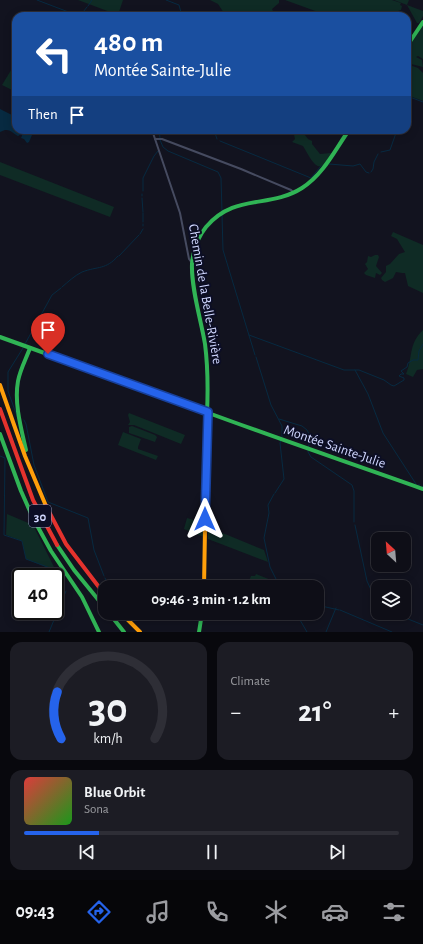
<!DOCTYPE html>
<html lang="en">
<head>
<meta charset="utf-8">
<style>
	:root { --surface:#0e0e17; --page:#1c1c24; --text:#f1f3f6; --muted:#9b9ca1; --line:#2e2e36; --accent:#2563eb }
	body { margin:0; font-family:"Alegreya Sans",sans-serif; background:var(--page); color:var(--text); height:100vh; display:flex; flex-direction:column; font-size:15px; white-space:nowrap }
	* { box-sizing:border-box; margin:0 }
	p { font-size:13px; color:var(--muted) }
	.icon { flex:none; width:22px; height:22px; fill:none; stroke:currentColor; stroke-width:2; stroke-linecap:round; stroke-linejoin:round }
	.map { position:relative; height:632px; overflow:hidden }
	.panel { display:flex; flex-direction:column; gap:10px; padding:10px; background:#08080d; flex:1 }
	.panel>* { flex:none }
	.hud { position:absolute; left:12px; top:12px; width:399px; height:122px; border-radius:12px; box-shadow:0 2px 10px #0003,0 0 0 1px var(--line); background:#1a4fa0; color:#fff; overflow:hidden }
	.needle { width:26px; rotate:334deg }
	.controls { position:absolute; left:371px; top:532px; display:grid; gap:8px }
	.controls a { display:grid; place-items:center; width:40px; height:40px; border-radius:8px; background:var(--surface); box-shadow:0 2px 10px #0003,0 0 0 1px var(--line); font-size:20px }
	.speed { position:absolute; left:12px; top:568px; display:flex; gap:8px; font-size:20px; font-weight:700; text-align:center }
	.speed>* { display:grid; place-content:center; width:52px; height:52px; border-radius:50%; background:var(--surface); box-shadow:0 2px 10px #0003,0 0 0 1px var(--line); line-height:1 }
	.speed .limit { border:2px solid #111; border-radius:6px; background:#fff; color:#111 }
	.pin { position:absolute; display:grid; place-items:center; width:34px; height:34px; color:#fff; margin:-41px -17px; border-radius:50% 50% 50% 0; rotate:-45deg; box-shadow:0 0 4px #0007 }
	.pin .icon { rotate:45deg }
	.me { position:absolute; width:44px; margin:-22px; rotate:0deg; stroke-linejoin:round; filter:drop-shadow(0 0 3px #0008) }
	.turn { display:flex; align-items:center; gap:14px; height:84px; padding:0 16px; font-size:18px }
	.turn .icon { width:52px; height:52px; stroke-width:2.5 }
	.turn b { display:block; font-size:28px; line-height:34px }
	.then { display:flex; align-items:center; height:38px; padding:0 16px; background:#0003; gap:8px; font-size:15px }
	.big { font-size:30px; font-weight:700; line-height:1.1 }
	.panel .widget { flex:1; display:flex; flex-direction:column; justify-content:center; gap:6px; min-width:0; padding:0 14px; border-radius:12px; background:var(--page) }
	.panel .dial { align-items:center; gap:0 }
	.dial svg { height:104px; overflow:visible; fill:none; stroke:var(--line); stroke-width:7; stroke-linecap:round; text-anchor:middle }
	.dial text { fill:var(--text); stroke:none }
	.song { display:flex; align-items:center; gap:12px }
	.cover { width:48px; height:48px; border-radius:6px; background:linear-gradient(135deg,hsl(0 70% 55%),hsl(120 70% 35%)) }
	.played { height:4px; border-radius:2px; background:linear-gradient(90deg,var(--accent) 20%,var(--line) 20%) }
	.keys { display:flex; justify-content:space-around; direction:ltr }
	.heat { display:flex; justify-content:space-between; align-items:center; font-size:22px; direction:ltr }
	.panel .tiles { flex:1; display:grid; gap:10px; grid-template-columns:1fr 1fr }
	.widget:last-child { grid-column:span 2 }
	.trip { position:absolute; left:98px; top:580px; width:226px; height:40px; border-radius:12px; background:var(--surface); box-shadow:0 2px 10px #0003,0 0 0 1px var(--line); font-weight:700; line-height:40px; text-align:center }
	.tabs { display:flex; height:64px; justify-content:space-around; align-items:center; background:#060609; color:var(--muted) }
	.tabs .icon { width:28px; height:28px }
	.tabs .active { color:var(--accent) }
	.tabs b { font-size:18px; color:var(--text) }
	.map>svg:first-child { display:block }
</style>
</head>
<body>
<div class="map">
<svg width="423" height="632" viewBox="0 0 423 632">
	<rect width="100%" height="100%" fill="#12131f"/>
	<g fill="#0f2b25">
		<polygon points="78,0 123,0 118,15"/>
		<polygon points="210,0 279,0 279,3 272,9 273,11 268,11 267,14 270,16 226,16 218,4"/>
		<polygon points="285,0 392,0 401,3 400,5 402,6 401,10 398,11 395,15 396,16 329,16"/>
		<polygon points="394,0 409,0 407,5 423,11 423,16 419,23 417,23 407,5"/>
		<polygon points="423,24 423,59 418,56 416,57 422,60 423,67 407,63 408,47"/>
		<polygon points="16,62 16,92 2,85"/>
		<polygon points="407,64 418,68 423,73 423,101 407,95"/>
		<path d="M293,130H301L308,139L312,141V144L320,154L331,153C320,181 311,159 303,146L292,142L295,139Z"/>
		<polygon points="0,162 114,207 110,217 0,175"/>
		<polygon points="393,232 423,245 423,293 408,286 405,273 402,273 396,272 393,278 385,282 382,280 381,278 386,272 386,266 390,264 399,254 405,252 397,239 391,236"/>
		<polygon points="375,255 378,255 379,257 376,266 382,273 380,275 376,273 375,278 366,275 364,273 368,269 365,264 367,262 368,256 371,257"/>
		<path d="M423,330V369L417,370L413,377L406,374C413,358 408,344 423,330Z"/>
		<polygon points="129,413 185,435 181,444 134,425 128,425 130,422 128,415"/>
		<polygon points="132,426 155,435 157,437 155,442 129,433 129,427"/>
		<polygon points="123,432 141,439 138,447 138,449 158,456 156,460 118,445"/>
		<polygon points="7,514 33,525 56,571 26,559 22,541 6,535"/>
		<polygon points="187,518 204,523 204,537 184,529"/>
		<polygon points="208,527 264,550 268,562 208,539"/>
		<polygon points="256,574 271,580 274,579 279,587 258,587 248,583 251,576 255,576"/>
	</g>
	<path fill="#072a41" d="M0,109L12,115H16V130H38L37,132L32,135L29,142L27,143L24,139L21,138L23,133L18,136C11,132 9,127 0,132Z"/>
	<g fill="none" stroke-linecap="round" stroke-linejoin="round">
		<g stroke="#072a41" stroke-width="1">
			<polyline points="37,0 79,16"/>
			<polyline points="166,0 179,5 182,16"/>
			<polyline points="88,6 92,0"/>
			<polyline points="80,16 87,7"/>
			<polyline points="407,96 423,102"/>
			<polyline points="159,130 160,138"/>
			<polyline points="214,130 217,139"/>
			<polyline points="160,140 163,147 168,151 218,172 221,178 222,212"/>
			<polyline points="220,141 311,178 321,166"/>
			<polyline points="381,152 390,150 397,130"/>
			<polyline points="329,164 353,166 360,164 366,172 369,173"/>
			<polyline points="371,172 373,169 374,162 378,154"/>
			<polyline points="143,191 143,178 154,156 158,151"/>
			<polyline points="142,196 142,194"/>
			<polyline points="142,198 143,212"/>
			<polyline points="143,213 143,222"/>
			<polyline points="222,215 223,250 255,355"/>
			<polyline points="143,224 143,226"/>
			<polyline points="140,234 143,229"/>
			<polyline points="119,256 139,235"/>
			<path d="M62,287C68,282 74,276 82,272C98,266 106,270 118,256"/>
			<polyline points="249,335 344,370 359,370 384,380 391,385 394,386 404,380 404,378 399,376 401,374 404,374 401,371 407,367 408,363 413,360 418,360 419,351 423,344"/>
			<polyline points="25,344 52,295 61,288"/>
			<polyline points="256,357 271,405 282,426 282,437"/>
			<polyline points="355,370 368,394 383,433 416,484"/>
			<polyline points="18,419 8,391 8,372 23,348"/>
			<polyline points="279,419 302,426 307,430 310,436 308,452 311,457 352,485 354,491 354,522"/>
			<polyline points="24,420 26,424 34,465 48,502 88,518 94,550 104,576"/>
			<polyline points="0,456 5,458 4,535 22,541 26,559 61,572 67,577"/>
			<polyline points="418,485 420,485"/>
			<polyline points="422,486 423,487"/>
			<polyline points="275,493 284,479 280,443 281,440"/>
			<polyline points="274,494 268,505 269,513 264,538 270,567 280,587"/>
			<polyline points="355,525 367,581 378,605"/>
			<polyline points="105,578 109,587"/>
			<polyline points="317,605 339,610"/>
			<polyline points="340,610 392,632"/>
			<polyline points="295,613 298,618"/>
			<polyline points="393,613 423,625"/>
			<polyline points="300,620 307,632"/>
			<polyline points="49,632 66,591"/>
			<polyline points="326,632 336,608"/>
		</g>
		<g stroke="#464b60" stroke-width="2">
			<polyline points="152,130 180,213 189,259 192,263"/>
			<polyline points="155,139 162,139 241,169 291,190 294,193"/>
		</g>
		<g stroke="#30b455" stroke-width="4">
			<polyline points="407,46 423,22"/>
			<polyline points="0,337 164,396"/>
			<path d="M163,396C249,429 336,458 423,489"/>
			<path d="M207,414C208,391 208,367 205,344C201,320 191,288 192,264C193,251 198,237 206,227C235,193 269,209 302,188C323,175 335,150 349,130"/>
			<polyline points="0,434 21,491 33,518 51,551 82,597 99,632"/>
			<path d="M26,450C21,428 14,403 18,381C20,370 26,359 30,348"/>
			<polyline points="57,545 74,570 105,608"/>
			<polyline points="109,613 124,632"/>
			<polyline points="199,632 202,613"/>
		</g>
		<g stroke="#ff9f0a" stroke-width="4">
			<polyline points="0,385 25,456 46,506"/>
			<polyline points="204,587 207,414"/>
			<polyline points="121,613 140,632"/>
		</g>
		<g stroke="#e5322d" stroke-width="4">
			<polyline points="0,409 33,500 57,545"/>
			<polyline points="46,506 66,544 105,595"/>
		</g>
	</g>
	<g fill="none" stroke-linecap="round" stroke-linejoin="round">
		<defs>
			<polyline id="route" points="48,354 208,412 205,519"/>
		</defs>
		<use href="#route" stroke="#184099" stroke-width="10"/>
		<use href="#route" stroke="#2563eb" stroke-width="7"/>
	</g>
	<g text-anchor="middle" stroke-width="4" stroke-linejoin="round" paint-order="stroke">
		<rect fill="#0c0e25" stroke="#959bbe" stroke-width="1" x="29" y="505" width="22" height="22" rx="3"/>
		<g font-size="13" font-weight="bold" fill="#d0d7ff">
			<text x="40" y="521">30</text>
		</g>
		<g font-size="14" fill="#d0d7ff" stroke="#0c0e25">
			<text transform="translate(206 294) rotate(80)" y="5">Chemin de la Belle-Rivière</text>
			<text transform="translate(335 446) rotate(19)" y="5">Montée Sainte-Julie</text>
		</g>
	</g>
</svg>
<div class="controls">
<a><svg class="needle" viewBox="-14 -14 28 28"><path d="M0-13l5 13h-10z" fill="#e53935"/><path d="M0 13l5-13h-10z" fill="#9b9ca1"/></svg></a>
<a><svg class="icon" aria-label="layers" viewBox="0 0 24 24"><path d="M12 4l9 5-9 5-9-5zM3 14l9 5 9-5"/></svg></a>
</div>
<div class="speed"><div class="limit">40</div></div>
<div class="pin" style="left:48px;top:354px;background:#d93025"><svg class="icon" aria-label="arrive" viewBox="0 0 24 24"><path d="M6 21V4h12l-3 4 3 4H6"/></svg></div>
<svg class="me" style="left:205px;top:519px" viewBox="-20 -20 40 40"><path d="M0-17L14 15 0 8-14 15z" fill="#2563eb" stroke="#fff" stroke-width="4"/></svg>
<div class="trip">09:46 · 3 min · 1.2 km</div>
<div class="hud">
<div class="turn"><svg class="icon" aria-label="left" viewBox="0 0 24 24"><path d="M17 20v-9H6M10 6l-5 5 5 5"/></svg><div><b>480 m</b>Montée Sainte-Julie</div></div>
<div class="then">Then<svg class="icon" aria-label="arrive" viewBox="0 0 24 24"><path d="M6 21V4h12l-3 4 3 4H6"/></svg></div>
</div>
</div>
<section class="panel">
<div class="tiles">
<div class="widget dial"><svg viewBox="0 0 100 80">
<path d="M14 69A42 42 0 1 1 86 69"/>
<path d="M14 69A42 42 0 0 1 11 33" stroke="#2563eb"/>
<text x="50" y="56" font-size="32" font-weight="700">30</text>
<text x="50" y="72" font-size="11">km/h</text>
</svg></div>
<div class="widget"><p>Climate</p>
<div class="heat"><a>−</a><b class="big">21°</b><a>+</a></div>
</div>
<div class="widget">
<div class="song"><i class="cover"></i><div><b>Blue Orbit</b><p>Sona</p></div></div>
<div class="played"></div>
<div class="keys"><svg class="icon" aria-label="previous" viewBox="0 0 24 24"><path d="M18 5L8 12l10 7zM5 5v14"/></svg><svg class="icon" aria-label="pause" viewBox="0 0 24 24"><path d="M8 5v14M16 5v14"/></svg><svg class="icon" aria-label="next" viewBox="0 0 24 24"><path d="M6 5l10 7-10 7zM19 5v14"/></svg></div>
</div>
</div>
</section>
<nav class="tabs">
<b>09:43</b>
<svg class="icon active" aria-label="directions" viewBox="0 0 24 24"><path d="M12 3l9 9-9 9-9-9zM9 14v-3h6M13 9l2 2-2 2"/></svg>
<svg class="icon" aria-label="music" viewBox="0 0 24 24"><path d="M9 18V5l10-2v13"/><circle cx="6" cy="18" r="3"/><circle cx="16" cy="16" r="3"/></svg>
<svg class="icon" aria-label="phone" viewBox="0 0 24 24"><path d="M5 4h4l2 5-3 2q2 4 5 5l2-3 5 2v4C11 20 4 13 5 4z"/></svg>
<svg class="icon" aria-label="climate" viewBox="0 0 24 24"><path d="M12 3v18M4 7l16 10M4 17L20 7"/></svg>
<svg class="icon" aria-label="car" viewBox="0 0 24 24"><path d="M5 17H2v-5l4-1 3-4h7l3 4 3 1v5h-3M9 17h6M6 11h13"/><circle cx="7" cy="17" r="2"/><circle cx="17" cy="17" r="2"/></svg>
<svg class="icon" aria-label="filters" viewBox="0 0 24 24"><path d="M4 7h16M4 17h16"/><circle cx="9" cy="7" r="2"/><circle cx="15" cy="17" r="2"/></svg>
</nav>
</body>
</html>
